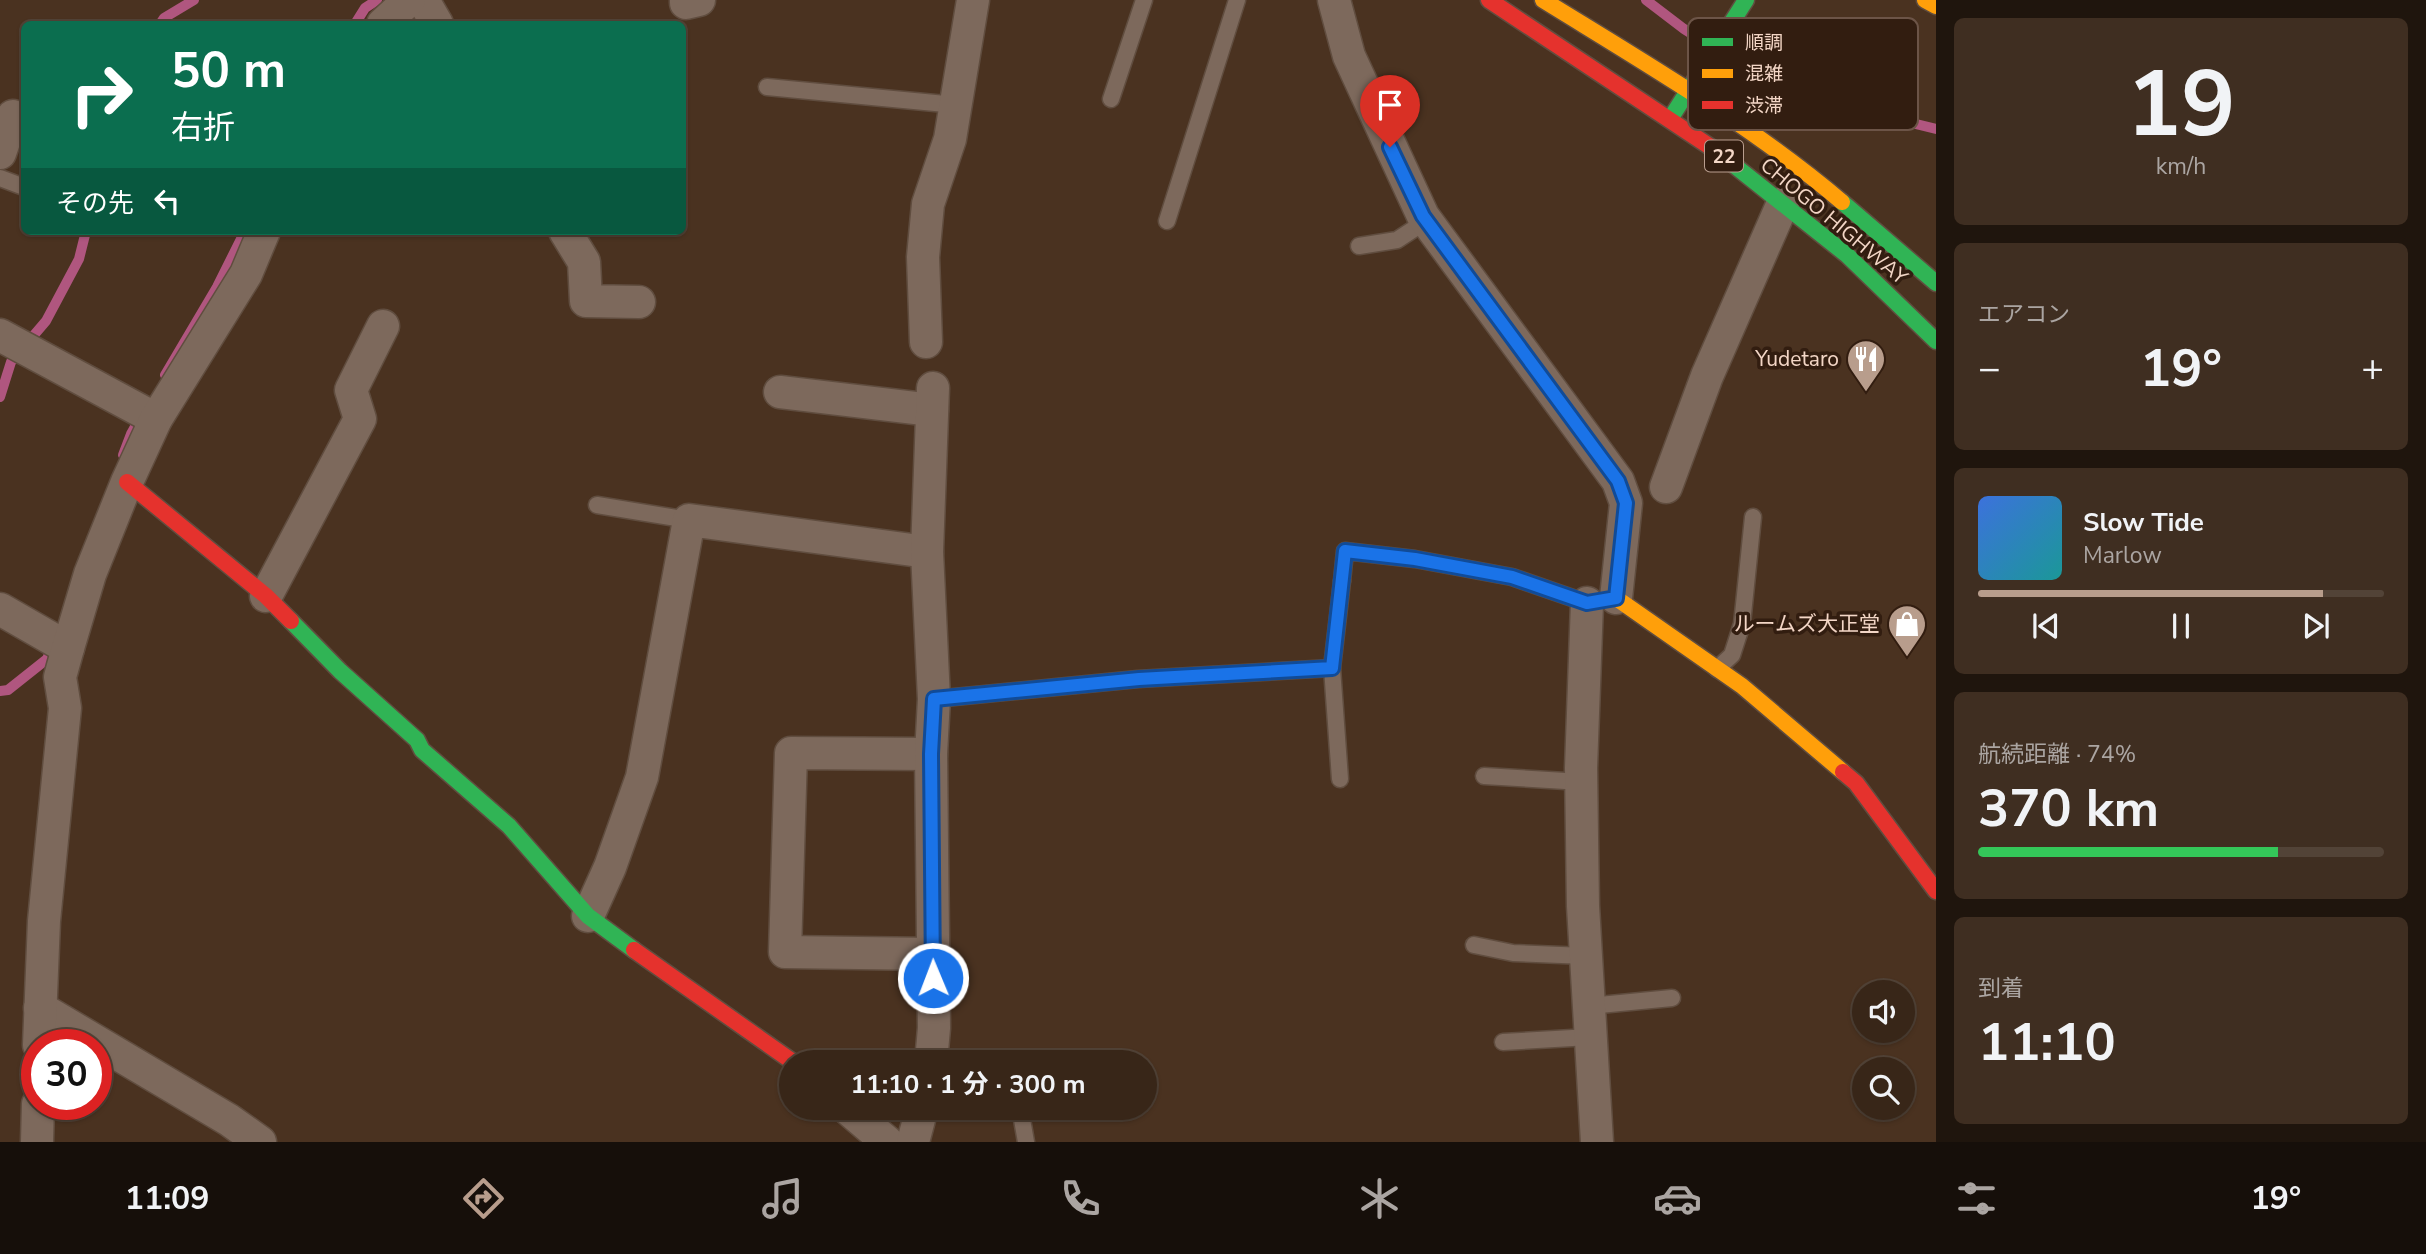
<!DOCTYPE html>
<html lang="ja">
<head>
<meta charset="utf-8">
<style>
	:root { --surface:#382618; --page:#3f2e21; --text:#f1f3f6; --muted:#aba5a2; --line:#524337; --accent:#b89d8c }
	body { margin:0; font-family:"Nunito Sans","Noto Sans JP",sans-serif; background:var(--page); color:var(--text); height:100vh; display:flex; flex-direction:column; font-size:26px; white-space:nowrap }
	* { box-sizing:border-box; margin:0 }
	p { font-size:23px; color:var(--muted) }
	.icon { flex:none; width:38px; height:38px; fill:none; stroke:currentColor; stroke-width:2; stroke-linecap:round; stroke-linejoin:round }
	.map { position:relative; flex:1; overflow:hidden }
	.drawer { display:flex; flex-direction:column; gap:18px; padding:18px; background:#1f150d; width:490px }
	.drawer>* { flex:none }
	.guide { position:absolute; left:21px; top:21px; width:665px; height:214px; border-radius:10px; box-shadow:0 2px 5px #0004,0 0 0 2px var(--line); background:#0b6e4f; color:#fff; overflow:hidden }
	.buttons { position:absolute; left:1852px; top:980px; display:grid; gap:14px }
	.buttons a { display:grid; place-items:center; width:63px; height:63px; border-radius:50%; background:var(--surface); box-shadow:0 2px 5px #0004,0 0 0 2px var(--line); font-size:35px }
	.speed { position:absolute; left:21px; top:1029px; display:flex; gap:14px; font-size:35px; font-weight:700; text-align:center }
	.speed>* { display:grid; place-content:center; width:91px; height:91px; border-radius:50%; background:var(--surface); box-shadow:0 2px 5px #0004,0 0 0 2px var(--line); line-height:1 }
	.speed .limit { border:10px solid #d22; background:#fff; color:#111 }
	.pin { position:absolute; display:grid; place-items:center; width:60px; height:60px; color:#fff; margin:-72px -30px; border-radius:50% 50% 50% 0; rotate:-45deg; box-shadow:0 0 7px #0007 }
	.pin .icon { rotate:45deg }
	.me { position:absolute; width:77px; margin:-38px; rotate:359deg; stroke-linejoin:round; filter:drop-shadow(0 0 5px #0008) }
	.turn { display:flex; align-items:center; gap:24px; height:147px; padding:0 35px; font-size:32px }
	.turn .icon { width:91px; height:91px; stroke-width:2.5 }
	.turn b { display:block; font-size:49px; line-height:60px }
	.then { display:flex; align-items:center; height:66px; padding:0 35px; background:#0003; gap:14px; font-size:26px }
	.big { font-size:52px; font-weight:700; line-height:1.1 }
	.drawer .tile { flex:1; display:flex; flex-direction:column; justify-content:center; gap:10px; min-width:0; padding:0 24px; border-radius:10px; background:var(--page) }
	.drawer .dial { align-items:center; gap:0 }
	.dial b { font-size:91px; line-height:1 }
	.song { display:flex; align-items:center; gap:21px }
	.cover { width:84px; height:84px; border-radius:10px; background:linear-gradient(135deg,hsl(220 70% 55%),hsl(180 70% 35%)) }
	.played { height:7px; border-radius:4px; background:linear-gradient(90deg,var(--accent) 85%,var(--line) 85%) }
	.keys { display:flex; justify-content:space-around; direction:ltr }
	.heat { display:flex; justify-content:space-between; align-items:center; font-size:38px; direction:ltr }
	.charge { height:10px; border-radius:5px; background:linear-gradient(90deg,#34c759 74%,var(--line) 0) }
	.trip { position:absolute; left:779px; top:1050px; width:378px; height:70px; border-radius:35px; background:var(--surface); box-shadow:0 2px 5px #0004,0 0 0 2px var(--line); font-weight:700; line-height:70px; text-align:center }
	.menu { display:flex; height:112px; justify-content:space-around; align-items:center; background:#160f0a; color:var(--muted) }
	.menu .icon { width:49px; height:49px }
	.menu .current { color:var(--accent) }
	.menu b { font-size:32px; color:var(--text) }
	main { display:flex; flex:1; min-height:0 }
	.map>svg:first-child { display:block }
</style>
</head>
<body>
<main>
<div class="map">
<svg width="1936" height="1142" viewBox="0 0 1936 1142">
	<rect width="100%" height="100%" fill="#4a3220"/>
	<g fill="none" stroke-linecap="round" stroke-linejoin="round">
		<g stroke="#b0567f" stroke-width="10">
			<polyline points="1646,0 1684,29 1773,86 1805,97 1936,129"/>
			<polyline points="160,24 164,18 194,0"/>
			<polyline points="355,24 365,8 377,0"/>
			<polyline points="165,375 217,287 245,231"/>
			<polyline points="0,397 11,362 46,321 79,259 86,231"/>
			<polyline points="123,455 131,434 141,416"/>
			<polyline points="0,691 8,690 47,659 53,644"/>
		</g>
		<defs>
			<g id="lane">
				<polyline points="767,87 956,105"/>
				<polyline points="1111,99 1144,0"/>
				<polyline points="0,178 24,187"/>
				<polyline points="1167,221 1237,0"/>
				<polyline points="1359,246 1397,240 1426,221"/>
				<polyline points="597,505 689,520"/>
				<polyline points="1332,668 1340,779"/>
				<polyline points="1717,669 1732,655 1742,624 1753,517"/>
				<polyline points="1484,776 1582,782"/>
				<polyline points="1474,945 1513,953 1586,956"/>
				<polyline points="1589,1006 1672,998"/>
				<polyline points="1503,1042 1590,1037"/>
				<polyline points="1020,1108 1026,1142"/>
			</g>
			<g id="street">
				<polyline points="423,0 437,24"/>
				<polyline points="686,0 686,3 699,0"/>
				<polyline points="1334,0 1349,56 1423,216 1618,481 1626,503 1616,598"/>
				<polyline points="383,24 409,0"/>
				<polyline points="0,153 13,116"/>
				<polyline points="565,231 584,262 586,301 639,302"/>
				<polyline points="0,335 156,419"/>
				<polyline points="926,342 923,257 928,204 950,139 973,0"/>
				<polyline points="780,392 932,410"/>
				<polyline points="1666,487 1707,376 1783,203"/>
				<polyline points="266,596 360,419 351,390 383,326"/>
				<polyline points="1587,603 1581,768 1583,906 1597,1142"/>
				<polyline points="0,609 68,648"/>
				<polyline points="931,754 791,753 785,952 932,954"/>
				<polyline points="588,916 610,867 642,777 689,520 927,552"/>
				<polyline points="40,1008 229,1120 260,1142"/>
				<polyline points="39,1045 44,921 65,708 60,677 68,648 90,574 127,482 156,419 246,274 264,231"/>
				<polyline points="931,1062 934,1028 931,754 934,699 927,552 933,388"/>
				<polyline points="847,1108 887,1142"/>
				<polyline points="37,1142 38,1104"/>
				<polyline points="913,1142 922,1108"/>
			</g>
			<g id="fast">
				<polyline points="1672,116 1746,0"/>
				<polyline points="1715,150 1847,255 1936,341"/>
				<polyline points="1842,202 1936,283"/>
				<polyline points="291,621 340,671 417,740 422,750 509,826 588,916 634,950"/>
				<polyline points="934,699 1138,679 1332,668 1342,581"/>
			</g>
			<g id="slow">
				<path d="M1543,0C1645,63 1750,124 1842,202"/>
				<polyline points="1925,0 1936,6"/>
				<polyline points="1342,581 1345,551 1415,559 1512,577 1587,603 1616,598 1742,686 1843,772"/>
			</g>
			<g id="jam">
				<polyline points="1489,0 1715,150"/>
				<polyline points="127,482 266,596 291,621"/>
				<polyline points="1843,772 1856,783 1936,891"/>
				<polyline points="634,950 793,1062"/>
			</g>
		</defs>
		<use href="#lane" stroke="#604d3f" stroke-width="19"/>
		<use href="#street" stroke="#604d3f" stroke-width="35"/>
		<use href="#fast" stroke="#604d3f" stroke-width="19"/>
		<use href="#slow" stroke="#604d3f" stroke-width="19"/>
		<use href="#jam" stroke="#604d3f" stroke-width="19"/>
		<use href="#lane" stroke="#7d695c" stroke-width="16"/>
		<use href="#street" stroke="#7d695c" stroke-width="32"/>
		<use href="#fast" stroke="#30b455" stroke-width="16"/>
		<use href="#slow" stroke="#ff9f0a" stroke-width="16"/>
		<use href="#jam" stroke="#e5322d" stroke-width="16"/>
	</g>
	<g fill="none" stroke-linecap="round" stroke-linejoin="round">
		<defs>
			<polyline id="route" points="933,978 931,754 934,699 1139,679 1332,668 1345,551 1415,559 1512,577 1587,603 1616,598 1626,503 1618,481 1423,216 1390,147"/>
		</defs>
		<use href="#route" stroke="#114b97" stroke-width="18"/>
		<use href="#route" stroke="#1a73e8" stroke-width="12"/>
	</g>
	<defs>
		<symbol id="restaurant-pin" viewBox="-11 -11 22 30"><path d="M0 17L-7.5 6A9.5 9.5 0 1 1 7.5 6Z" fill="#b89d8c" stroke="#321d10"/><path d="M-5-6h1v4h1v-4h1v4h1v-4h1v5L-1.5 .5V6h-2V.5L-5-1ZM5-6V6H3V1.5H1.5Q1.5-4 5-6Z" fill="#fff"/></symbol>
		<symbol id="shop-pin" viewBox="-11 -11 22 30"><path d="M0 17L-7.5 6A9.5 9.5 0 1 1 7.5 6Z" fill="#b89d8c" stroke="#321d10"/><path d="M-5-2.5h2.3a2.7 3.5 0 0 1 5.4 0H5L5.5 6h-11ZM-1.5-2.5h3a1.5 2.3 0 0 0-3 0Z" fill="#fff"/></symbol>
	</defs>
	<g fill-rule="evenodd">
		<use href="#restaurant-pin" x="1844" y="337" width="44" height="60"/>
		<use href="#shop-pin" x="1885" y="602" width="44" height="60"/>
	</g>
	<g text-anchor="middle" stroke-width="7" stroke-linejoin="round" paint-order="stroke">
		<rect fill="#321d10" stroke="#b99e8f" stroke-width="2" x="1705" y="140.5" width="38" height="31" rx="5"/>
		<g font-size="19" font-weight="bold" fill="#f3d6c6">
			<text x="1724" y="163">22</text>
		</g>
		<g font-size="21" fill="#f3d6c6" stroke="#321d10">
			<text transform="translate(1834 221) rotate(40)" y="7">CHOGO HIGHWAY</text>
		</g>
		<g font-size="21" fill="#f3d6c6" stroke="#321d10" text-anchor="end">
			<text x="1839" y="366">Yudetaro</text>
			<text x="1880" y="631">ルームズ大正堂</text>
		</g>
	</g>
	<rect x="1688" y="18" width="230" height="112" rx="10" fill="#321d10" stroke="#6c5447" stroke-width="2"/>
	<rect x="1702" y="38" width="31" height="8" fill="#30b455"/>
	<rect x="1702" y="69" width="31" height="9" fill="#ff9f0a"/>
	<rect x="1702" y="101" width="31" height="8" fill="#e5322d"/>
	<g font-size="19" fill="#f3d6c6">
		<text x="1745" y="49">順調</text>
		<text x="1745" y="80">混雑</text>
		<text x="1745" y="112">渋滞</text>
	</g>
</svg>
<div class="buttons">
<a><svg class="icon" aria-label="sound" viewBox="0 0 24 24"><path d="M4 9h4l5-4v14l-5-4H4zM17 9q2 3 0 6"/></svg></a>
<a><svg class="icon" aria-label="search" viewBox="0 0 24 24"><circle cx="10" cy="10" r="6"/><path d="M15 15l6 6"/></svg></a>
</div>
<div class="speed"><div class="limit">30</div></div>
<div class="pin" style="left:1390px;top:147px;background:#d93025"><svg class="icon" aria-label="arrive" viewBox="0 0 24 24"><path d="M6 21V4h12l-3 4 3 4H6"/></svg></div>
<svg class="me" style="left:933px;top:978px" viewBox="-20 -20 40 40"><circle r="17" fill="#1a73e8" stroke="#fff" stroke-width="3"/><path d="M0-11L8 9 0 5-8 9z" fill="#fff"/></svg>
<div class="trip">11:10 · 1 分 · 300 m</div>
<div class="guide">
<div class="turn"><svg class="icon" aria-label="right" viewBox="0 0 24 24"><path d="M7 20v-9h11M14 6l5 5-5 5"/></svg><div><b>50 m</b>右折</div></div>
<div class="then">その先<svg class="icon" aria-label="left" viewBox="0 0 24 24"><path d="M17 20v-9H6M10 6l-5 5 5 5"/></svg></div>
</div>
</div>
<section class="drawer">
<div class="tile dial"><b>19</b><p>km/h</p></div>
<div class="tile"><p>エアコン</p>
<div class="heat"><a>−</a><b class="big">19°</b><a>+</a></div>
</div>
<div class="tile">
<div class="song"><i class="cover"></i><div><b>Slow Tide</b><p>Marlow</p></div></div>
<div class="played"></div>
<div class="keys"><svg class="icon" aria-label="previous" viewBox="0 0 24 24"><path d="M18 5L8 12l10 7zM5 5v14"/></svg><svg class="icon" aria-label="pause" viewBox="0 0 24 24"><path d="M8 5v14M16 5v14"/></svg><svg class="icon" aria-label="next" viewBox="0 0 24 24"><path d="M6 5l10 7-10 7zM19 5v14"/></svg></div>
</div>
<div class="tile"><p>航続距離 · 74%</p><b class="big">370 km</b><div class="charge"></div></div>
<div class="tile"><p>到着</p><b class="big">11:10</b></div>
</section>
</main>
<nav class="menu">
<b>11:09</b>
<svg class="icon current" aria-label="directions" viewBox="0 0 24 24"><path d="M12 3l9 9-9 9-9-9zM9 14v-3h6M13 9l2 2-2 2"/></svg>
<svg class="icon" aria-label="music" viewBox="0 0 24 24"><path d="M9 18V5l10-2v13"/><circle cx="6" cy="18" r="3"/><circle cx="16" cy="16" r="3"/></svg>
<svg class="icon" aria-label="phone" viewBox="0 0 24 24"><path d="M5 4h4l2 5-3 2q2 4 5 5l2-3 5 2v4C11 20 4 13 5 4z"/></svg>
<svg class="icon" aria-label="climate" viewBox="0 0 24 24"><path d="M12 3v18M4 7l16 10M4 17L20 7"/></svg>
<svg class="icon" aria-label="car" viewBox="0 0 24 24"><path d="M5 17H2v-5l4-1 3-4h7l3 4 3 1v5h-3M9 17h6M6 11h13"/><circle cx="7" cy="17" r="2"/><circle cx="17" cy="17" r="2"/></svg>
<svg class="icon" aria-label="filters" viewBox="0 0 24 24"><path d="M4 7h16M4 17h16"/><circle cx="9" cy="7" r="2"/><circle cx="15" cy="17" r="2"/></svg>
<b>19°</b>
</nav>
</body>
</html>
